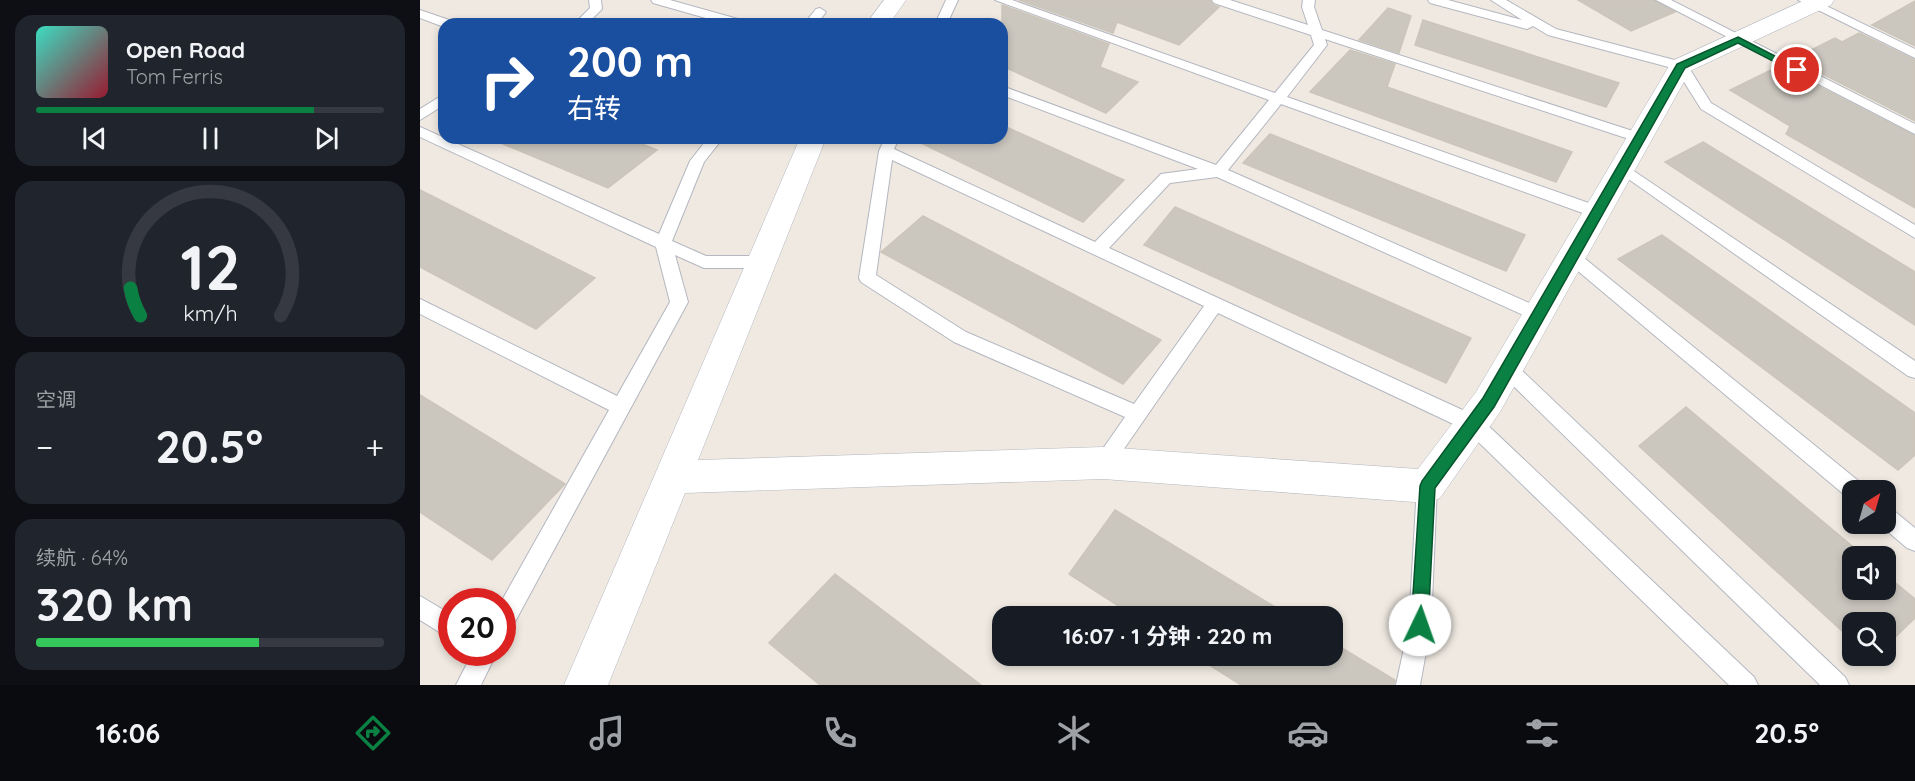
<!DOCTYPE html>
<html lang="zh">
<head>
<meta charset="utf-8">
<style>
	:root { --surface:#171b24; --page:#20242c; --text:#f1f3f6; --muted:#9ea1a6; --line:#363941; --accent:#0b8043 }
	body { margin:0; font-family:Quicksand,"Noto Sans SC",sans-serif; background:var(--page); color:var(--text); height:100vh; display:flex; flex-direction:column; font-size:22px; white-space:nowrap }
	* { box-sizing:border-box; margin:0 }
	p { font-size:20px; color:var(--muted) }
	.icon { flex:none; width:33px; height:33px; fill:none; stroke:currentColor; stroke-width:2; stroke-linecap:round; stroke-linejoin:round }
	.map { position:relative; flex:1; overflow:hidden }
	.details { display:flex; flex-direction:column; gap:15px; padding:15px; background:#0d0f14; width:420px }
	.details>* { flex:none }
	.hud { position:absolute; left:18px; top:18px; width:570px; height:126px; border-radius:18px; box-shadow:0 3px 9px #0003; background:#1a4fa0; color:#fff; overflow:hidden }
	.needle { width:39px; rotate:37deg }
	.buttons { position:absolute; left:1422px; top:480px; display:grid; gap:12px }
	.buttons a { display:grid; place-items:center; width:54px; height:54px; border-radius:12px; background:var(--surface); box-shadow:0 3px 9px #0003; font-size:30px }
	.speed { position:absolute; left:18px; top:588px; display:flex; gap:12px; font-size:30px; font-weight:700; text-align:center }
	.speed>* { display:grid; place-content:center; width:78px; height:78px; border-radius:50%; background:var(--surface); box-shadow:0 3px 9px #0003; line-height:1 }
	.speed .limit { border:9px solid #d22; background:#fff; color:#111 }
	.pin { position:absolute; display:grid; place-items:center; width:51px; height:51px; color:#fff; margin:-26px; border:3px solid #fff; border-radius:50%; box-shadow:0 2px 6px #0007 }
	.me { position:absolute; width:66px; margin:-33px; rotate:3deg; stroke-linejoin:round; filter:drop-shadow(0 0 4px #0008) }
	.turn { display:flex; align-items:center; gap:21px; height:126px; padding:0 30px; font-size:27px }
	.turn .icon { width:78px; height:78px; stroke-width:2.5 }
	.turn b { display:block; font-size:42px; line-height:51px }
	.big { font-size:45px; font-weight:700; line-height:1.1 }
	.details .widget { flex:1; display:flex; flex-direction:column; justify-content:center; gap:9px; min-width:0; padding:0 21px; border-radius:18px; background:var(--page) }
	.details .dial { align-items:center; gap:0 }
	.dial svg { height:156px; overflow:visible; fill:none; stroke:var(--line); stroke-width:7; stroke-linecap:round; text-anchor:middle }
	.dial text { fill:var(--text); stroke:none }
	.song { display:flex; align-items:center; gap:18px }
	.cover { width:72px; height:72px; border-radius:9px; background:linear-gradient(135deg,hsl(170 70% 55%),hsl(350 70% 35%)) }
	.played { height:6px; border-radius:3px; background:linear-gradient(90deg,var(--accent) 80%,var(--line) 80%) }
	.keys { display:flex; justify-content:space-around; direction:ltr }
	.heat { display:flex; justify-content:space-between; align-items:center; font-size:33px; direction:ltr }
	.charge { height:9px; border-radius:4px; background:linear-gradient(90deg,#34c759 64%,var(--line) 0) }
	.trip { position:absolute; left:572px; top:606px; width:351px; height:60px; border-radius:18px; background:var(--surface); box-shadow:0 3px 9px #0003; font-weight:700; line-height:60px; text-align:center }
	.tab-bar { display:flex; height:96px; justify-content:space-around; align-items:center; background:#090b0e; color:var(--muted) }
	.tab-bar .icon { width:42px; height:42px }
	.tab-bar .active { color:var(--accent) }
	.tab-bar b { font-size:27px; color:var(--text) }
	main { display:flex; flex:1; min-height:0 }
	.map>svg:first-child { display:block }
</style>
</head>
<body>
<main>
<section class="details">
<div class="widget">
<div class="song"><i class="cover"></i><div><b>Open Road</b><p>Tom Ferris</p></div></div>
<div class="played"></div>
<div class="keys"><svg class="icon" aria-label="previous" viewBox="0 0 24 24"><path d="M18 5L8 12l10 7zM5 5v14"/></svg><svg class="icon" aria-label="pause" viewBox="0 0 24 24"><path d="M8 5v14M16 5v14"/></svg><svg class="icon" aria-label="next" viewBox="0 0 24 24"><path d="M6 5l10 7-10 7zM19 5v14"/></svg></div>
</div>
<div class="widget dial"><svg viewBox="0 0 100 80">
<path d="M14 69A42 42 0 1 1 86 69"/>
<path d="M14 69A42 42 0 0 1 9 55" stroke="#0b8043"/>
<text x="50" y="56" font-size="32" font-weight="700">12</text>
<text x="50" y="72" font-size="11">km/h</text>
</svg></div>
<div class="widget"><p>空调</p>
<div class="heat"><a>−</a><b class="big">20.5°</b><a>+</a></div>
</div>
<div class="widget"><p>续航 · 64%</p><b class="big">320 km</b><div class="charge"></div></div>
</section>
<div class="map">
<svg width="1495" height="685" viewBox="0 0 1495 685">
	<rect width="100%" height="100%" fill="#efe9e1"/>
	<g fill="#cbc7bf" stroke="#cbc5ba" stroke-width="1.5">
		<polygon points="599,0 790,0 793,5 799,7 759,45 697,22 693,33"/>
		<polygon points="1158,0 1234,0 1255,12 1211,31"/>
		<polygon points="1495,1 1495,46 1452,25"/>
		<polygon points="582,5 689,44 680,67 718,82 686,113 582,66"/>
		<polygon points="968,8 991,16 979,53 939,40"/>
		<polygon points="1003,20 1199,83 1186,107 995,45"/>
		<polygon points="1439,33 1495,60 1495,121 1373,59 1415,38 1422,42"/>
		<polygon points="930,50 975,64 967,87 1152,152 1136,182 890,92"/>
		<polygon points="1359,66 1495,136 1495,208 1366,134 1370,126 1310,90"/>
		<polygon points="582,125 704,180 663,222 491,138 582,138"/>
		<polygon points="850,134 1105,235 1086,271 823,163"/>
		<polygon points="69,138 207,138 237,150 188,188"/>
		<polygon points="1283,142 1495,272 1495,325 1245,162"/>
		<polygon points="0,190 175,278 116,329 0,267"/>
		<polygon points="755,207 1051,338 1026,383 724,245"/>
		<polygon points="503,216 741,340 703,384 461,252"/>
		<polygon points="1242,235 1495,413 1495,455 1478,470 1198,259"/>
		<polygon points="0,395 145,484 72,560 0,512"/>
		<polygon points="1266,407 1444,556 1432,556 1432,590 1466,590 1466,575 1495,599 1495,618 1466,646 1466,622 1432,622 1432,640 1219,446"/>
		<polygon points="695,510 870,616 714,616 649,574"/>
		<polygon points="415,574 561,685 400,685 349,643"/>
		<polygon points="912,642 975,680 974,685 821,685 775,656 912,656"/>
	</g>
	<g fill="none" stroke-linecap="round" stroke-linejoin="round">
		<defs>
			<g id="service">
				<polygon points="169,0 181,0 182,9 167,24 154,24 170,8"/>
				<polygon points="231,0 250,0 325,21 327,24 307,24 233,3"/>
				<polygon points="526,0 538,0 527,24 515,24"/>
				<path d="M575,0H592L855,93L894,45L891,35L794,3L792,0H810L888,25L882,7L883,0H895L894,7L902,30L1225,135L1227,138L1225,141H1215L905,39L907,45L867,97L1183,208L1185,212L1183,216H1171L861,104L808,170L1125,310L1128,315L1125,320L1119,322L797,177L750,183L689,248L1060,418L1334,677L1338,685H1309L1046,430L798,313L690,469L683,472L676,469L673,463L705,417L534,342L441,282L439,278L459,151L465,138H479L474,149L675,242L741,174L778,169L582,95V86L796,165L849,100ZM472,160L784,306L714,404L546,332L456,275Z"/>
				<polygon points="1008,0 1028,0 1102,20 1071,0 1086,0 1136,29 1266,63 1291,103 1495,225 1495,238 1281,109 1256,69 1128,35 1113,26 1107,29 1010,3"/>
				<polygon points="1236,0 1251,0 1495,124 1495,134"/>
				<polygon points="1378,0 1394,0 1495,49 1495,58"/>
				<polygon points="400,8 406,12 397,24 384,24 396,9"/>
				<polygon points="0,10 32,21 34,24 24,24 24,27 0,18"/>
				<polygon points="24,94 24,105 0,120 0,109"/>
				<polygon points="0,127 239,234 270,161 288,138 303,138 284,162 252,241 286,256 341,256 347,258 349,262 347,266 341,268 284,268 255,255 268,302 90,631 82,634 81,602 189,410 0,314 0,299 197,396 250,302 236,247 0,137"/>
				<polygon points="1202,163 1495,361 1495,378 1488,376 1197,171 1195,168"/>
				<polygon points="1152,251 1158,253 1441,483 1444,490 1432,490 1432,499 1427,497 1146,261 1144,257 1146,253"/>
				<polygon points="1088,362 1095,364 1425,677 1429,685 1400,685 1081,374 1079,369 1081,364"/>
				<polygon points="1007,477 1014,479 1017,486 1011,625 1000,685 976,685 989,625 997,486 1000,479"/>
				<polygon points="1466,507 1473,510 1495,528 1495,551 1487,548 1459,524 1466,524"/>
				<polygon points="0,596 32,615 32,640 0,620"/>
				<polygon points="53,652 77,652 61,685 36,685"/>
			</g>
			<g id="minor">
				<polygon points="464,0 486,0 469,24 446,24"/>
				<polygon points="1385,0 1414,0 1411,5 1270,71 1080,412 1020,498 1007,503 683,479 265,493 188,685 144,685 380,138 406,138 278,460 683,447 998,469 1056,392 1252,61"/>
			</g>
		</defs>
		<use href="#service" stroke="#b4b7c1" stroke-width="2"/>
		<use href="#minor" stroke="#b4b7c1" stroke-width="1"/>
		<use href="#service" fill="#fff" fill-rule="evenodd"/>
		<use href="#minor" fill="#fff" fill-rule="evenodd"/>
	</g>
	<polygon fill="#0b8043" stroke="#07532c" stroke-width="1.5" points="1318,37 1382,70 1374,72 1318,43 1265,68 1074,407 1015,488 1008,625 1006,631 1000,634 993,631 991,625 1000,486 1002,481 1063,398 1257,64"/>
</svg>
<div class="buttons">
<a><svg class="needle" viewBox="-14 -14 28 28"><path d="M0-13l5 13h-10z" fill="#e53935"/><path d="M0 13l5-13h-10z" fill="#9ea1a6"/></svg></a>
<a><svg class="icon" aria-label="sound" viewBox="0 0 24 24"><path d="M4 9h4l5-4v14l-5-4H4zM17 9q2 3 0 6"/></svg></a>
<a><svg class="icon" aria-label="search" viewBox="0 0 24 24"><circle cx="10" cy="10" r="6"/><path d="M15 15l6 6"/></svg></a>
</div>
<div class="speed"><div class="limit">20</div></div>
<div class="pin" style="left:1377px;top:70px;background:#d93025"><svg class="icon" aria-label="arrive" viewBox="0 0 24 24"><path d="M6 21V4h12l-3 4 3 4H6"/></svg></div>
<svg class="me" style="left:1000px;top:625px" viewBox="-20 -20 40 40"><circle r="19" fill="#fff"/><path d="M0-13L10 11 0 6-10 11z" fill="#0b8043"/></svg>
<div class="trip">16:07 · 1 分钟 · 220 m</div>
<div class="hud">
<div class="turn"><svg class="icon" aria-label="right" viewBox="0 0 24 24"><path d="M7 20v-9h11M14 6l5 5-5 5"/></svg><div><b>200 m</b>右转</div></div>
</div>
</div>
</main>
<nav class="tab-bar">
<b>16:06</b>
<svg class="icon active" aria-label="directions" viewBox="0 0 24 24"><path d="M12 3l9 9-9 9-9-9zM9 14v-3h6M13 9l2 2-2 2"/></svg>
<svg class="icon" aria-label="music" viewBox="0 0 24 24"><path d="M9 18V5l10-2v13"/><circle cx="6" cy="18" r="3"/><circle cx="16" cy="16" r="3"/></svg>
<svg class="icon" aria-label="phone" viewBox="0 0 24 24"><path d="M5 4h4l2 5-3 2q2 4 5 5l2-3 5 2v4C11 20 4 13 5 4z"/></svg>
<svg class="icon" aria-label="climate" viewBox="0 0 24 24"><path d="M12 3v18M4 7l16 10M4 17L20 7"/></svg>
<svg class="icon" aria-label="car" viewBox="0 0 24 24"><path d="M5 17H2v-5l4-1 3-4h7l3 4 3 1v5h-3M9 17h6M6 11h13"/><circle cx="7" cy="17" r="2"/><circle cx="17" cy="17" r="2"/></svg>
<svg class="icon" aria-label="filters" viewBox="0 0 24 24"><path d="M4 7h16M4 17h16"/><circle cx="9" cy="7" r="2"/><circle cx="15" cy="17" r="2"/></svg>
<b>20.5°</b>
</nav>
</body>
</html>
